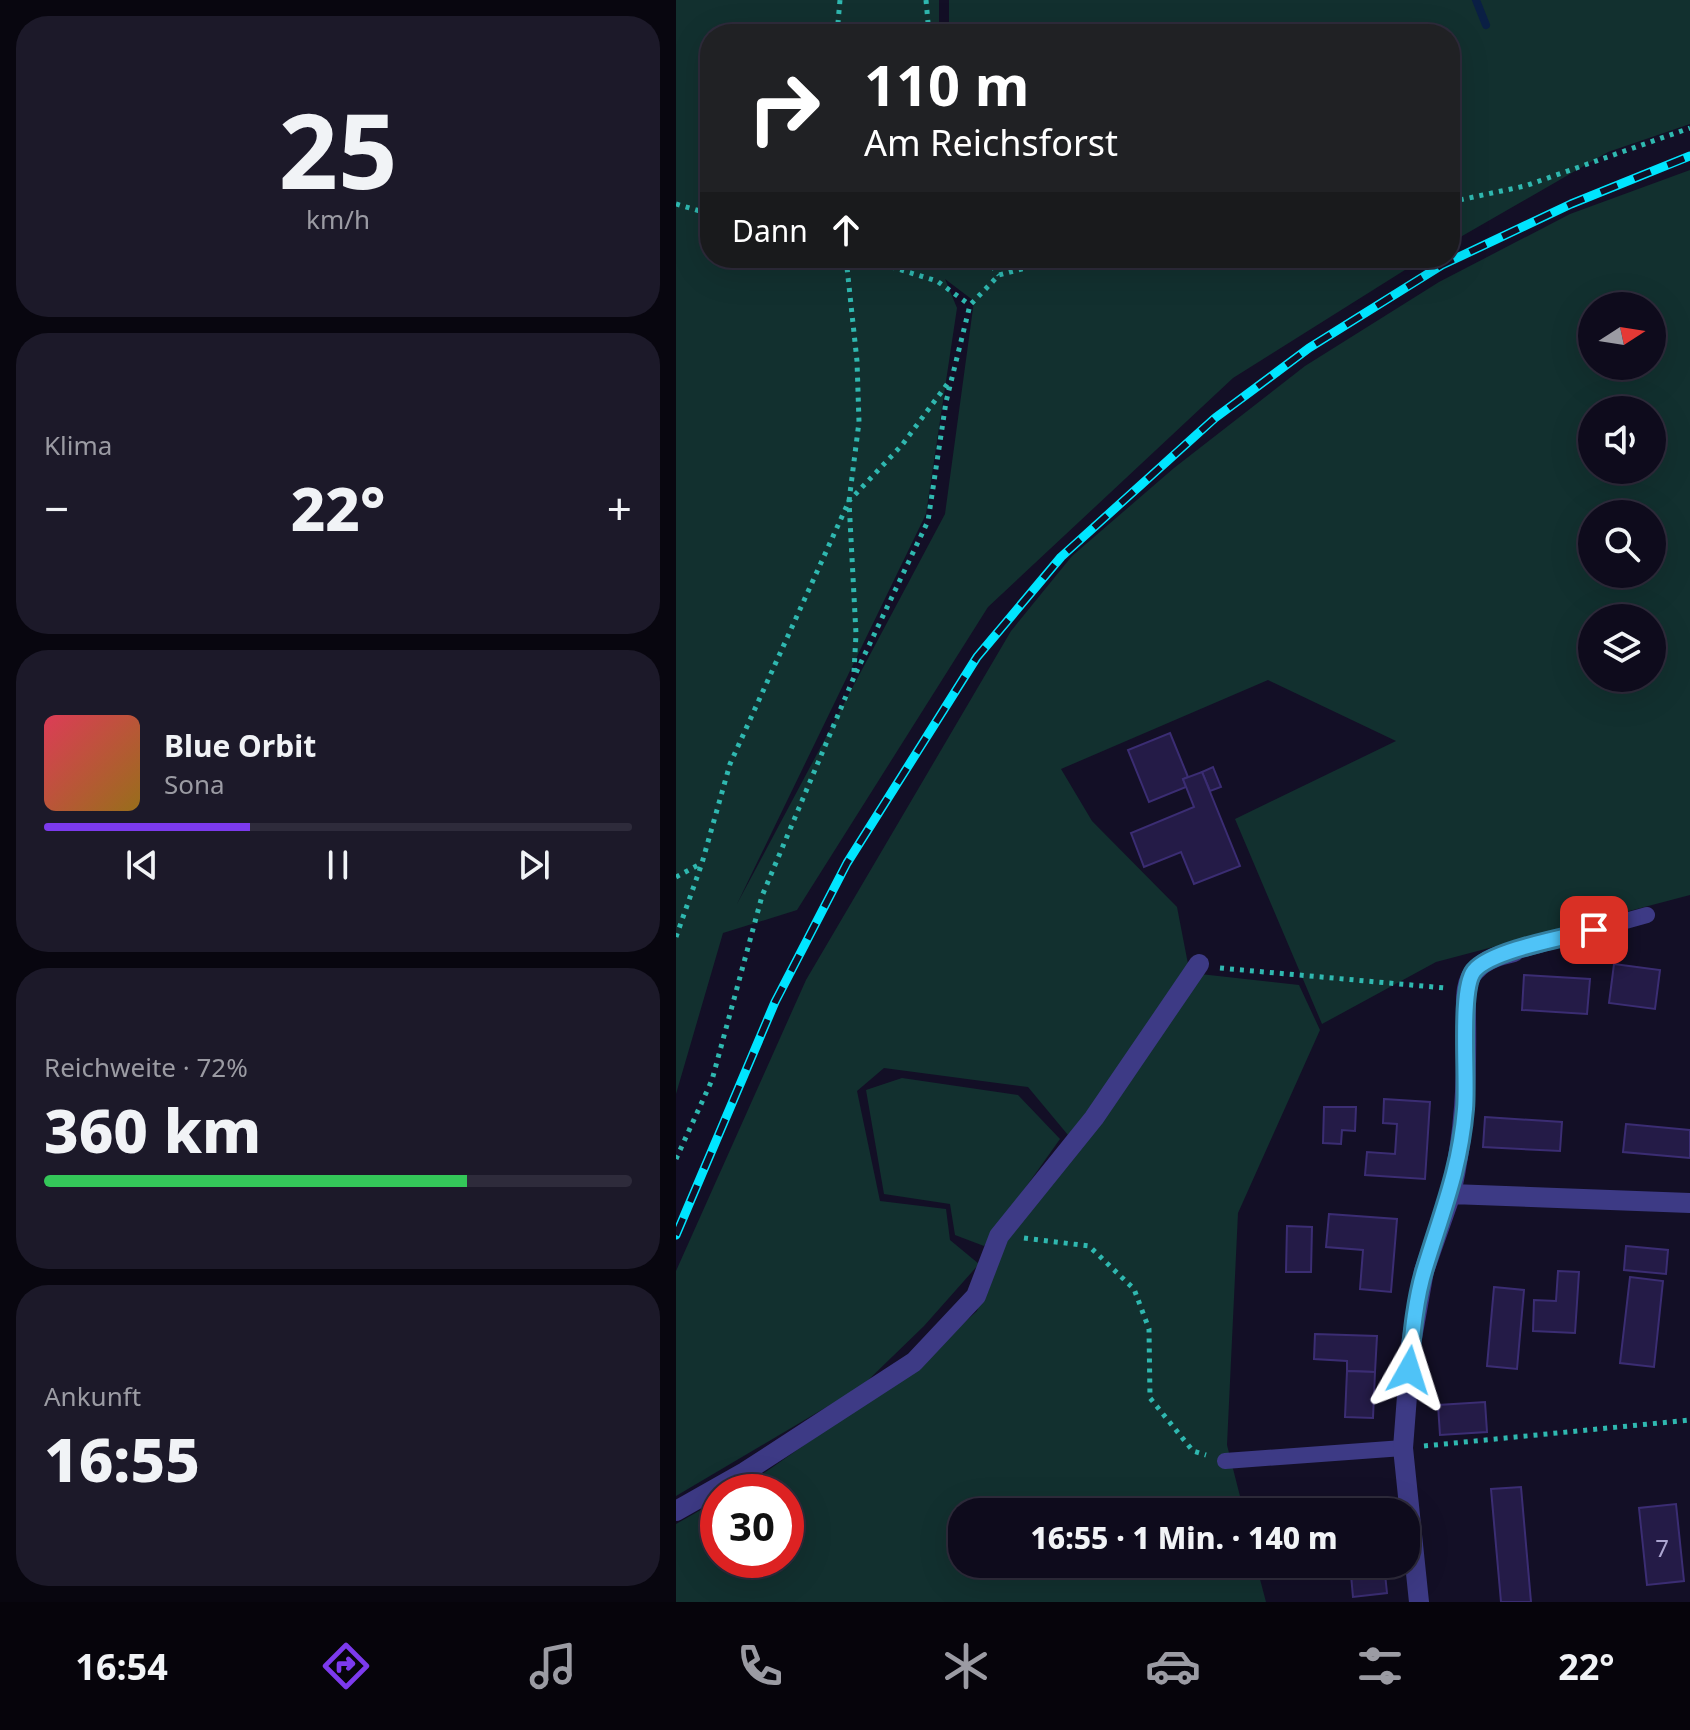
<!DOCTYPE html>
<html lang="de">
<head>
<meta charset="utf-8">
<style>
	:root { --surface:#0e0b1c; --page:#1c1929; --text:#f1f3f6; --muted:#9b9ba3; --line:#2e2b3b; --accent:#7c3aed }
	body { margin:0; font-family:"Noto Sans",sans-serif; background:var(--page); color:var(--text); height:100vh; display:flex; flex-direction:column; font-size:30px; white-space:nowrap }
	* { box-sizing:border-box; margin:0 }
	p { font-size:26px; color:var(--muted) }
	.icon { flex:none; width:44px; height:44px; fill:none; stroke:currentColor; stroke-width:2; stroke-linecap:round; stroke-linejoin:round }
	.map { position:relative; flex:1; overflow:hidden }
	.panel { display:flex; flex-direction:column; gap:16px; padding:16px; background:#08060f; width:676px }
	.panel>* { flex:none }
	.top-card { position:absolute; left:24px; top:24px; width:760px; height:244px; border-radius:32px; box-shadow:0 8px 32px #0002,0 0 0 2px var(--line); background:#202124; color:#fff; overflow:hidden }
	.needle { width:52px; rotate:78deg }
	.controls { position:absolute; left:902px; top:292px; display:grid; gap:16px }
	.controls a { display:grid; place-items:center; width:88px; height:88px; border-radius:50%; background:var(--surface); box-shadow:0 8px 32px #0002,0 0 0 2px var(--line); font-size:40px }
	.speed { position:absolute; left:24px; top:1474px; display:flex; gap:16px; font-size:40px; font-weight:700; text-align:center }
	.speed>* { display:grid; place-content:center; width:104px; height:104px; border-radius:50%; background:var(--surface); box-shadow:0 8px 32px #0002,0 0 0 2px var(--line); line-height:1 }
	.speed .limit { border:12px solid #d22; background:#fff; color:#111 }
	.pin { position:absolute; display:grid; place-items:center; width:68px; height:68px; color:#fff; margin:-34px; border-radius:16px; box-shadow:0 4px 12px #0006 }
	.me { position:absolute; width:88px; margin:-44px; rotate:6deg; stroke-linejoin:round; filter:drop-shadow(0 0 6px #0008) }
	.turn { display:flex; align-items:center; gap:28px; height:168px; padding:0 32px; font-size:36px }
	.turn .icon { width:104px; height:104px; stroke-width:2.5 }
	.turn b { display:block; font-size:56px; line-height:68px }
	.then { display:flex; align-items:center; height:76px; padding:0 32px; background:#0003; gap:16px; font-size:30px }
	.big { font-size:60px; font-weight:800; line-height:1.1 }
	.panel .card { flex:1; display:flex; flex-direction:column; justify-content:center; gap:12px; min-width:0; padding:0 28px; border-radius:32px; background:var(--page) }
	.panel .dial { align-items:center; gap:0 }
	.dial b { font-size:104px; line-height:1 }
	.song { display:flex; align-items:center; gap:24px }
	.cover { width:96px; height:96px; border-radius:12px; background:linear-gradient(135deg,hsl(350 70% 55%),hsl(40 70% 35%)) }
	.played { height:8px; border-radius:4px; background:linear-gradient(90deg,var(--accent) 35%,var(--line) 35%) }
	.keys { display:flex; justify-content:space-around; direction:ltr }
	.heat { display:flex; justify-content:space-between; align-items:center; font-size:44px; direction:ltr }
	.charge { height:12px; border-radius:6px; background:linear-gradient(90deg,#34c759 72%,var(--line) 0) }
	.trip { position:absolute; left:272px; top:1498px; width:472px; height:80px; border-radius:32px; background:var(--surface); box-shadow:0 8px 32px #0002,0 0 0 2px var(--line); font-weight:800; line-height:80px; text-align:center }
	.menu { display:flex; height:128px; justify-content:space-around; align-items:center; background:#06040b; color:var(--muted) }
	.menu .icon { width:56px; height:56px }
	.menu .on { color:var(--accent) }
	.menu b { font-size:36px; color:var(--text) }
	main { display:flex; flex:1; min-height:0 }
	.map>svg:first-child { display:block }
</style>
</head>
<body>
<main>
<section class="panel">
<div class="card dial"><b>25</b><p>km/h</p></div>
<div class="card"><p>Klima</p>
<div class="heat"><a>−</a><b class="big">22°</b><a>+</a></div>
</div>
<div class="card">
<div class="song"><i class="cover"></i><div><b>Blue Orbit</b><p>Sona</p></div></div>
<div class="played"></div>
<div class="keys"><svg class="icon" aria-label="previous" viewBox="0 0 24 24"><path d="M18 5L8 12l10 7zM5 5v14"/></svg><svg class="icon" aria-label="pause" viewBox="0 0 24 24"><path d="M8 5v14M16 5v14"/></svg><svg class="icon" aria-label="next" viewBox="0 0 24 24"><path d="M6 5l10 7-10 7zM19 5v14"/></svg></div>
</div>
<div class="card"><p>Reichweite · 72%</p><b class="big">360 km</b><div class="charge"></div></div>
<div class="card"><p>Ankunft</p><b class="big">16:55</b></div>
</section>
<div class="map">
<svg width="1014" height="1602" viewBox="0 0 1014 1602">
	<rect width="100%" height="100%" fill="#130f26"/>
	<g fill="#12302f" fill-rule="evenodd">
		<path d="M0,0H263V34H34V258H748L557,378L312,607L121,910L47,933L0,1094ZM269,279L298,301L269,514L61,904L250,514L281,308Z"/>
		<polygon points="273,0 1014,0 1014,124 932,152 774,243 774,34 273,34"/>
		<path d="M1014,170V895L760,962L646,1024L559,819L720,741L592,680L385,769L416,821L501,907L512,964L452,1064L392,1135L352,1087L208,1068L181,1091L204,1201L270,1209L274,1240L303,1264L248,1326L186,1386L0,1496V1271L130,980L335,631L396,556L498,468L629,366L763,282L894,214ZM916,306H976V366H916ZM916,410H976V470H916ZM916,514H976V574H916ZM916,618H976V678H916Z"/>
		<polygon points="524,974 623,985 644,1030 562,1213 551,1445 568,1512 286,1512 286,1564 580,1564 590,1602 0,1602 0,1524 42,1500 42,1560 110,1560 110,1492 55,1492 91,1471 237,1369 301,1311 322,1249"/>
		<polygon points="226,1078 342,1095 384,1139 308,1246 279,1235 274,1204 208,1194 190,1090"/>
	</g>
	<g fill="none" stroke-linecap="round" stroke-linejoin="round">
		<polyline stroke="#0a1f44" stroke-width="8" points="800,0 810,25"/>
	</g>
	<g fill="#241b47" stroke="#3b2d73" stroke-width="2">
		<polygon points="494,733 512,777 507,779 510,787 473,802 452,750"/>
		<polygon points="537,767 545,787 534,791 526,772"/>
		<polygon points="526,772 564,866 518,884 505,852 468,867 455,833 518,807 507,779"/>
		<polygon points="938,964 984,970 979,1009 933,1003"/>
		<polygon points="848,975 914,979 911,1014 846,1010"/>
		<polygon points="708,1099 754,1102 749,1179 689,1175 691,1152 719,1154 721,1124 707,1123"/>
		<polygon points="648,1107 680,1107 679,1131 666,1130 665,1144 647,1143"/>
		<polygon points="809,1117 886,1122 884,1151 807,1147"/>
		<polygon points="950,1124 1014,1130 1014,1158 947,1152"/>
		<polygon points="653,1214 721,1219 715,1292 684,1289 687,1250 650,1247"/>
		<polygon points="611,1226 636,1227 635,1272 610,1272"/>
		<polygon points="950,1246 992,1250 990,1274 948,1270"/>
		<polygon points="882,1271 903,1272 899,1333 857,1331 858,1300 880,1301"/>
		<polygon points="954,1277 987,1281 978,1367 944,1363"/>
		<polygon points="818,1287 848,1290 841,1369 811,1366"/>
		<polygon points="639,1334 701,1336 699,1372 671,1371 671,1361 638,1359"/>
		<polygon points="671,1371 699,1372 697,1418 669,1417"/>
		<polygon points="809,1402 811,1432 764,1435 762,1405"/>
		<polygon points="845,1487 855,1602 825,1602 815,1489"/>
		<polygon points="1000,1504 1008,1581 971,1585 963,1508"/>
		<polygon points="674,1564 708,1564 711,1593 677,1597"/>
	</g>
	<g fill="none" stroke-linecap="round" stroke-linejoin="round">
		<g stroke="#2fb8b0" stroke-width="5" stroke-dasharray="4 6" stroke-linecap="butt">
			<polyline points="250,0 253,34"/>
			<polyline points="161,34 164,0"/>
			<polyline points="774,202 849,186 1014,128"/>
			<polyline points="0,204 34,214"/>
			<polyline points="186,258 261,281 294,305"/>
			<polyline points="310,258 323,275"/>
			<polyline points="178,672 180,634 173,501 226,445 275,379"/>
			<polyline points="0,877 26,863"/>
			<polyline points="0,937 26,863 54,764 173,501 183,422 181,361 170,258"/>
			<polyline points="544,968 769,988"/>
			<polyline points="0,1159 36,1080 86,896 178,677 252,521 270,402 294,305 323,275 389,258"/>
			<polyline points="348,1238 413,1246 458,1289 473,1329 474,1398 517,1451 530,1455"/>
			<polyline points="748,1446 1014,1420"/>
		</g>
		<g stroke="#3d3a85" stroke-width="16">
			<polyline points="838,952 971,915"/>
			<polyline points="549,1461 727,1448"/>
		</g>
		<g stroke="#3d3a85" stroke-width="20">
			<path d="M775,1194C789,1131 791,1081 790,1017C790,1002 788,981 800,970C810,959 825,955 838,952"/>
			<polyline points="0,1511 69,1472 238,1362 300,1296 323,1236 418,1118 523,964"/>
			<polyline points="743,1602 727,1448 735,1344 748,1271 775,1194 1014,1203"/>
		</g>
		<defs>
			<polyline id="rail" points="0,1235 99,1002 171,863 301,657 385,557 539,418 633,348 766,265 895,204 1014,156"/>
		</defs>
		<use href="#rail" stroke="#00e5ff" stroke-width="9"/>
		<use href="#rail" stroke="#130f26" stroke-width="6" stroke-dasharray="18" stroke-linecap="butt"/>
	</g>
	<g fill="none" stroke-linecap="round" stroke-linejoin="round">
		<defs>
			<path id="route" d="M733,1370C736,1337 739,1300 749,1268C766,1212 784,1169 789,1109C792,1080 783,990 798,971C815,950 891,937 918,930"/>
		</defs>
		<use href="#route" stroke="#337fa1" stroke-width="20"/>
		<use href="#route" stroke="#4fc3f7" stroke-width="14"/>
	</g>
	<g text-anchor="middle" stroke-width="8" stroke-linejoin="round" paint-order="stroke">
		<g font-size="24" fill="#aca6d1">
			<text x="986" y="1557">7</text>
		</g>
	</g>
</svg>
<div class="controls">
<a><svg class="needle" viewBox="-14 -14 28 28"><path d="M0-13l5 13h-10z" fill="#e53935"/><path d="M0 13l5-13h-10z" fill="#9b9ba3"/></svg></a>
<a><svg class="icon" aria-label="sound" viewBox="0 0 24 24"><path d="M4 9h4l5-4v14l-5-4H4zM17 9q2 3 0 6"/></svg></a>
<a><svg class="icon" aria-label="search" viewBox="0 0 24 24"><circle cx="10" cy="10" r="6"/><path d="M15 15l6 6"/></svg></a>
<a><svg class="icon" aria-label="layers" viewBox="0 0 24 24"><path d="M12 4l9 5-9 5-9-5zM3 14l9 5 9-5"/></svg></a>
</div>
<div class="speed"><div class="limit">30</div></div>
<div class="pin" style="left:918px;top:930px;background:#d93025"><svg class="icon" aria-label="arrive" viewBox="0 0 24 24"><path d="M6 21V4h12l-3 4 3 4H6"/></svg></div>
<svg class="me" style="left:733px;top:1370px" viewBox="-20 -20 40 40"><path d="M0-17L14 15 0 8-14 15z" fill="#4fc3f7" stroke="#fff" stroke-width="4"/></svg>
<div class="trip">16:55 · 1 Min. · 140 m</div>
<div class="top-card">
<div class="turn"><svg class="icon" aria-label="right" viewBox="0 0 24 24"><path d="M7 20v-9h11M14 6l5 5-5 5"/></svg><div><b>110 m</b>Am Reichsforst</div></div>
<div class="then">Dann<svg class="icon" aria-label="ahead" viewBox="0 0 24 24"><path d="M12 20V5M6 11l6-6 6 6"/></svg></div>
</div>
</div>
</main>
<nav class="menu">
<b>16:54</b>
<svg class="icon on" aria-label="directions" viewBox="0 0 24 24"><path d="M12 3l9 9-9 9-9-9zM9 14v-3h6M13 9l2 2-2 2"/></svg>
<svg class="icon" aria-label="music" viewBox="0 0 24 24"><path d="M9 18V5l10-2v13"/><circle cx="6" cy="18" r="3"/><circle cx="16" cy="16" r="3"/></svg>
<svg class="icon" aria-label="phone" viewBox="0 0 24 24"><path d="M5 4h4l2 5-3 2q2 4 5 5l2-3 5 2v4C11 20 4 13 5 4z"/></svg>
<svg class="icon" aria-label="climate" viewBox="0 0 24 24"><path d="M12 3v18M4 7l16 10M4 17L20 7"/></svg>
<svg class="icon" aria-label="car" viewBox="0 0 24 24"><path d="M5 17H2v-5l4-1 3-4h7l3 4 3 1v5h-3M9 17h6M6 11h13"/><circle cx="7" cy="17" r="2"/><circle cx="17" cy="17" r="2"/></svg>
<svg class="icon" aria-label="filters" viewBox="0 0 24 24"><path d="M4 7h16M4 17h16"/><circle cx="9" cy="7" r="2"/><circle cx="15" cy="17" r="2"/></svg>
<b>22°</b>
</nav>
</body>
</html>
